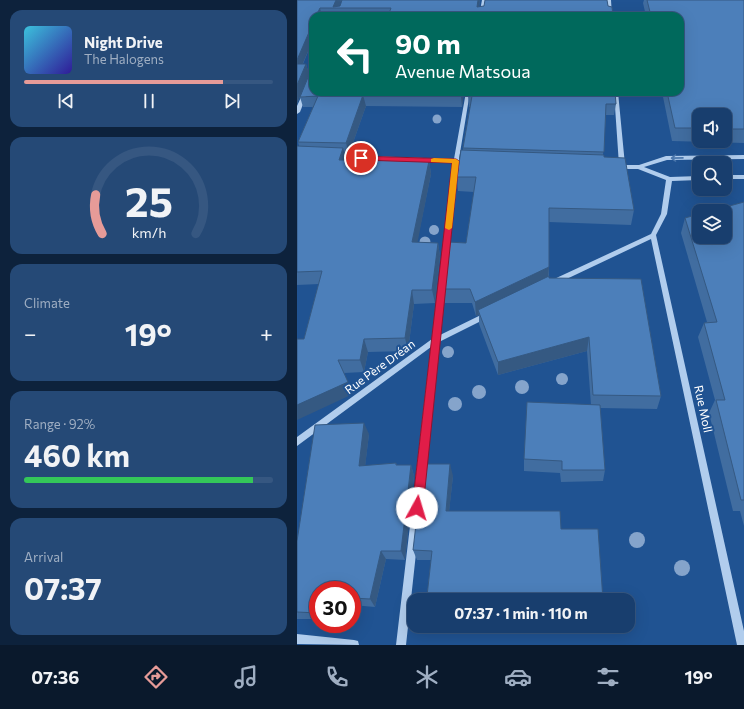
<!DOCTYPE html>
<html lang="en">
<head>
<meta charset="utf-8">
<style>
	:root { --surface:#183e6e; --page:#254976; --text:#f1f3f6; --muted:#9faec2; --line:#365781; --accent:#e69b98 }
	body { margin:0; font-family:Commissioner,sans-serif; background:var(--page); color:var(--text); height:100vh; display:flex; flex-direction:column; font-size:15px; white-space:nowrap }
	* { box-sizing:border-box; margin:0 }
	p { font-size:13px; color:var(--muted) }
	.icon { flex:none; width:22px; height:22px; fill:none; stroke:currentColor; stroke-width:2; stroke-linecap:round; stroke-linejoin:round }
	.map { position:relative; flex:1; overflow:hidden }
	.panel { display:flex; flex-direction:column; gap:10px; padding:10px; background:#0d223c; width:297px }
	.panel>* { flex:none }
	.hud { position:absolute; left:12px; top:12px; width:375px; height:84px; border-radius:12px; box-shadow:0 4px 16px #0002,0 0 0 1px var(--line); background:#00695c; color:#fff; overflow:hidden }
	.buttons { position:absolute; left:395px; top:108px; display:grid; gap:8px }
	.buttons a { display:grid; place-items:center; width:40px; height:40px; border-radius:8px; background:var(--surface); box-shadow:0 4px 16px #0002,0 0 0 1px var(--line); font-size:20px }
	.speed { position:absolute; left:12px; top:581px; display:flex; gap:8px; font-size:20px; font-weight:700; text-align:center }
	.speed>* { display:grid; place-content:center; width:52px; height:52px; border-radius:50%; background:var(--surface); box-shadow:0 4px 16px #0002,0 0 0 1px var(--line); line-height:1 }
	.speed .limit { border:6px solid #d22; background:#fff; color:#111 }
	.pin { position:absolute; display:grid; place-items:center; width:34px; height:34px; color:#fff; margin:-17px; border:2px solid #fff; border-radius:50%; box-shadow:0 1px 4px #0007 }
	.me { position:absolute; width:44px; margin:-22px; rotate:6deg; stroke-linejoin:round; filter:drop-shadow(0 0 3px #0008) }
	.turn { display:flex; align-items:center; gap:14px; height:84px; padding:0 20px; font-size:18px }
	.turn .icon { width:52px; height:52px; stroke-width:2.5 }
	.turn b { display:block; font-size:28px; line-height:34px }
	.big { font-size:30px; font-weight:700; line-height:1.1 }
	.panel .widget { flex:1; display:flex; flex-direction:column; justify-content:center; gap:6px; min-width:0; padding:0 14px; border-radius:12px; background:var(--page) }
	.panel .dial { align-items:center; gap:0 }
	.dial svg { height:104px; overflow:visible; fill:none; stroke:var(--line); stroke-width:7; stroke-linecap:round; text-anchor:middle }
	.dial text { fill:var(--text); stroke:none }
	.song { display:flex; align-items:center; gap:12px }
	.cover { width:48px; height:48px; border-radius:6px; background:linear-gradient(135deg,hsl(190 70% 55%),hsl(250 70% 35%)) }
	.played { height:4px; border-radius:2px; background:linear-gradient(90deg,var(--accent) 80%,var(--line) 80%) }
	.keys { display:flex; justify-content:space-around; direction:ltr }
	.heat { display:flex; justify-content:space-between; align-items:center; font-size:22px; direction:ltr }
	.charge { height:6px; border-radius:3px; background:linear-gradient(90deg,#34c759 92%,var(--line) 0) }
	.trip { position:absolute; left:110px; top:593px; width:228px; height:40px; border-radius:12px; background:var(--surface); box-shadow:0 4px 16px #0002,0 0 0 1px var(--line); font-weight:700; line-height:40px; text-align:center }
	.dock { display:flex; height:64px; justify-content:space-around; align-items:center; background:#0a192c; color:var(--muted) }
	.dock .icon { width:28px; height:28px }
	.dock .on { color:var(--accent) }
	.dock b { font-size:18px; color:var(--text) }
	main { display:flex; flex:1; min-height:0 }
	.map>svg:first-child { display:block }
</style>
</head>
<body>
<main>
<section class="panel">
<div class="widget">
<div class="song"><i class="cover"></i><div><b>Night Drive</b><p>The Halogens</p></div></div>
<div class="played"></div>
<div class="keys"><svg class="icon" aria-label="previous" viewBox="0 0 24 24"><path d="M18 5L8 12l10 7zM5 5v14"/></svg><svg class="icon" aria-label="pause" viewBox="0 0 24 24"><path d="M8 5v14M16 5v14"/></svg><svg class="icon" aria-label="next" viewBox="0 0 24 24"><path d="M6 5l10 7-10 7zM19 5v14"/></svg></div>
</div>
<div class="widget dial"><svg viewBox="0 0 100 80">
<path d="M14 69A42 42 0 1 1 86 69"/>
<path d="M14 69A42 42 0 0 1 9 39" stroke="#e69b98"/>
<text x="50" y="56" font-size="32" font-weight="700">25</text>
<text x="50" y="72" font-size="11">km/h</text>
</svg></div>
<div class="widget"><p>Climate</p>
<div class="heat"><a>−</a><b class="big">19°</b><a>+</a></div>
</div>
<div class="widget"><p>Range · 92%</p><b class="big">460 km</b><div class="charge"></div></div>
<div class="widget"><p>Arrival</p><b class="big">07:37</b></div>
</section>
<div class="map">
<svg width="447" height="645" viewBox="0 0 447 645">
	<rect width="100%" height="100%" fill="#205392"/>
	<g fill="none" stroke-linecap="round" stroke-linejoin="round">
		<g fill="#b1cded" fill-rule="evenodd">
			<polygon points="185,0 189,0 186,16 182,16"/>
			<polygon points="310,0 314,0 315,16 311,16"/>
			<polygon points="169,92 173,92 162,159 165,161 162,163 143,335 188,313 192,313 193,315 192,317 142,342 109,645 99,645 134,347 0,446 0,437 135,339 156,162 40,159 37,157 40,155 157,159"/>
			<polygon points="317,92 321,92 328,165 342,165 369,156 447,155 447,159 370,160 347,167 373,177 402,176 402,180 375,181 370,214 359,235 447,631 447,645 440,645 354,239 259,284 257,284 254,282 255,280 354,234 364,214 369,180 341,169 320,169 317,167 322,165"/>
			<polygon points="6,93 10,94 3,112 0,114 0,106"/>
			<rect x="428" y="175" width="19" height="4"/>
			<polygon points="0,634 57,640 61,641 62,645 0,644"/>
		</g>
	</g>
	<g fill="#85a4cb">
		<circle cx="140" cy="119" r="4.5"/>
		<circle cx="137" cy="230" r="5"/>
		<circle cx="128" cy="242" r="5.5"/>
		<circle cx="151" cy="352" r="6"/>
		<circle cx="265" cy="379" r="6"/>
		<circle cx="225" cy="387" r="7"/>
		<circle cx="182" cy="392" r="7"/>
		<circle cx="158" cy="404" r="7"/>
		<circle cx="340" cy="540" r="8"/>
		<circle cx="385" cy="568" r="8"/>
	</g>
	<g fill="#416da0" fill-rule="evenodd">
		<polygon points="0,0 44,0 42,6 43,6 45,0 183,0 182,7 311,6 316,16 16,16 16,40 6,64 9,64 12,74 0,104"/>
		<path d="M347,0H447V143L375,141L365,92H383V16H349L346,3ZM402,115H428V141H402Z"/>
		<polygon points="167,92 165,107 69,106 52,154 48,154 49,160 132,161 134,174 120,242 141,243 143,256 138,303 117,304 111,351 71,352 67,372 47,373 56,394 7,339 22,284 0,285 0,146 2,146 1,142 16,107 6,107 3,97"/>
		<polygon points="171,96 319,104 317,115 309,115 306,155 307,157 337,210 334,225 252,222 252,278 364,396 360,409 303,408 308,470 306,481 264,482 263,473 227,471 227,459 294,405 290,351 201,375 182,324 182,315 179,316 175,303 148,303 146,289 169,243 177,192 161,191 160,177 166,150 166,148 173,107 172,107"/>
		<polygon points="447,202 447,526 443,511 436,511 412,413 418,400 401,337 407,323 410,322 384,233 388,218"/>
		<polygon points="72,434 68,466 99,463 100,465 114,465 117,476 108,560 89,559 78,607 55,605 55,590 21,590 21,619 0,619 0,541"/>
		<polygon points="156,476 152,511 264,529 306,600 132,600 130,596 134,560 120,560 116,550"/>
	</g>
	<g fill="#355982">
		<polygon points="39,0 44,0 42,8 36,7"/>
		<polygon points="181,0 183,0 181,16 180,7"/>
		<polygon points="23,8 25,16 19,16"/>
		<polygon points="16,23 16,40 1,74 0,69 0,60"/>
		<polygon points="9,64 12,74 0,104 0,85"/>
		<polygon points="165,92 167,92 165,107 164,96"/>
		<polygon points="66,95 69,106 52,154 49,143"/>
		<polygon points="46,148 50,161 42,160"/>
		<polygon points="132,161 134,174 118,255 115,242"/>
		<polygon points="141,243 143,256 138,303 135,290"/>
		<polygon points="252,267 251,281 181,310 182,315 179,316 178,302"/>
		<polygon points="115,290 117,304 111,351 108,338"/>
		<polygon points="292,337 290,351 201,375 201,362"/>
		<polygon points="67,339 71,352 67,372 63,360"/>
		<polygon points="51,382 56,394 0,420 0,405"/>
		<polygon points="67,423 72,434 67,476 62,466"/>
		<polygon points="153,464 156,476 151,522 149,511"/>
		<polygon points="114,465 117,476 108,560 104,551"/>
		<polygon points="84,551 89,559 78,607 73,599"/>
	</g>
	<g fill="#4c7fba" stroke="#355982">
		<polygon points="0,0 39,0 36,7 43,6 45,0 181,0 180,7 187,6 188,0 310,0 311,6 315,7 316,16 91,16 94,8 23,8 19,16 16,16 16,23 0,60"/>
		<polygon points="350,0 447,0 447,129 428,129 428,115 402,115 402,128 378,128 370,92 383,92 383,16 354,16"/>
		<polygon points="0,64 9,64 0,85"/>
		<polygon points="14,64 16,64 16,92 165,92 164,96 66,95 49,143 1,142 21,96 3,97 14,70"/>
		<polygon points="172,92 318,92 319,104 309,104 307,152 166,148 175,96 171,96"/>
		<polygon points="0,146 46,148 42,160 132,161 115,242 141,243 135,290 115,290 108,338 67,339 63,360 41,360 51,382 0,405 0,339 7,339 25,271 0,272"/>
		<polygon points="164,150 307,155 307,157 328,158 337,210 252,208 252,267 178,302 173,289 146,289 151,242 169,243 179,177 160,177"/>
		<polygon points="447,202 447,500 444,500 419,400 428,400 407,323 420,322 388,218 402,214 402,237 428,237 428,211 414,211"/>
		<polygon points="252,276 252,278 344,279 364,396 296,395 292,337 201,362 181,310"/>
		<polygon points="230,402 303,405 308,470 265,470 265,461 227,459"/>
		<polygon points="67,423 62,466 99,463 99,465 114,465 104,551 84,551 73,599 55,598 55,590 21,590 21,613 0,612 0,541 18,425"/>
		<polygon points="126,464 153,464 149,511 263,511 264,529 301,529 306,600 272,600 272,597 130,596 135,551 116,550"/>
	</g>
	<defs><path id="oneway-shaft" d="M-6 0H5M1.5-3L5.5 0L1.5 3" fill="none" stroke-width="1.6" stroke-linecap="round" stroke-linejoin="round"/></defs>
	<use stroke="#4c78ad" href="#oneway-shaft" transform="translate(380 158) rotate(179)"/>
	<polygon fill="#e11d48" stroke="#92132f" points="61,156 159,159 162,161 126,508 124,511 120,513 116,511 115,508 155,163 64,160 60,158"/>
	<polygon fill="#f59e0b" points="137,158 159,159 162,161 155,228 152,230 148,228 155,163 134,162 134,159"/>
	<g text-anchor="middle" stroke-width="4" stroke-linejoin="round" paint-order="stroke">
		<g font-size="12" fill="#fff" stroke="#205392">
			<text transform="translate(83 367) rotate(-36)" y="4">Rue Père Dréan</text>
			<text transform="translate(406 409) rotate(78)" y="4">Rue Moll</text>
		</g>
	</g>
</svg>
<div class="buttons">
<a><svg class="icon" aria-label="sound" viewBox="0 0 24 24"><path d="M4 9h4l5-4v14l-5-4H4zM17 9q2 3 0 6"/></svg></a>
<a><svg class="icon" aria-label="search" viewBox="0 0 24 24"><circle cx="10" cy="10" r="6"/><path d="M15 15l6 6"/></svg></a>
<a><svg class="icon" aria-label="layers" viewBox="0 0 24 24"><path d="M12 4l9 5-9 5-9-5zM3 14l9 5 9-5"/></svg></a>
</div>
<div class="speed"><div class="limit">30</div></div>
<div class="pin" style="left:64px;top:158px;background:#d93025"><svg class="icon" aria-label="arrive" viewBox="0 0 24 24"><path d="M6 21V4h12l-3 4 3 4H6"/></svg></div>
<svg class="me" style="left:120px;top:508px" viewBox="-20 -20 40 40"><circle r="19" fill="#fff"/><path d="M0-13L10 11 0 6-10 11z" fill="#e11d48"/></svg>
<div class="trip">07:37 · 1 min · 110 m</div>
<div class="hud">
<div class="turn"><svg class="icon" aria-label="left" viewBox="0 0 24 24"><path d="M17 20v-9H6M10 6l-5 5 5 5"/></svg><div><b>90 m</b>Avenue Matsoua</div></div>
</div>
</div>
</main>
<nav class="dock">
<b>07:36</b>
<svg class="icon on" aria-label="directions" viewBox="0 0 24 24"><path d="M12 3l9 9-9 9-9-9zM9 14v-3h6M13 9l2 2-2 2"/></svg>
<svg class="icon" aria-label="music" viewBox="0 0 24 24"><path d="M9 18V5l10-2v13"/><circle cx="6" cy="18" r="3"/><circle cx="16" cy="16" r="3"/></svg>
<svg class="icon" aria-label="phone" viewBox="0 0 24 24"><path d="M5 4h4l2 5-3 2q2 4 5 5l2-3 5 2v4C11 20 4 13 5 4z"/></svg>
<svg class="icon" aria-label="climate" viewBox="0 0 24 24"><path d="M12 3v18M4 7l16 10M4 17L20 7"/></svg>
<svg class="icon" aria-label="car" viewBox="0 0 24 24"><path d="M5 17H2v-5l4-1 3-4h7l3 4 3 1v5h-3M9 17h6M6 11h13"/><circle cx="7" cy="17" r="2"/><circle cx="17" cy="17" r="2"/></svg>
<svg class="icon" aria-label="filters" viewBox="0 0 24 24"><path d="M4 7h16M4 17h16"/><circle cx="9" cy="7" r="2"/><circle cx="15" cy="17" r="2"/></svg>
<b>19°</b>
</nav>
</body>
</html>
